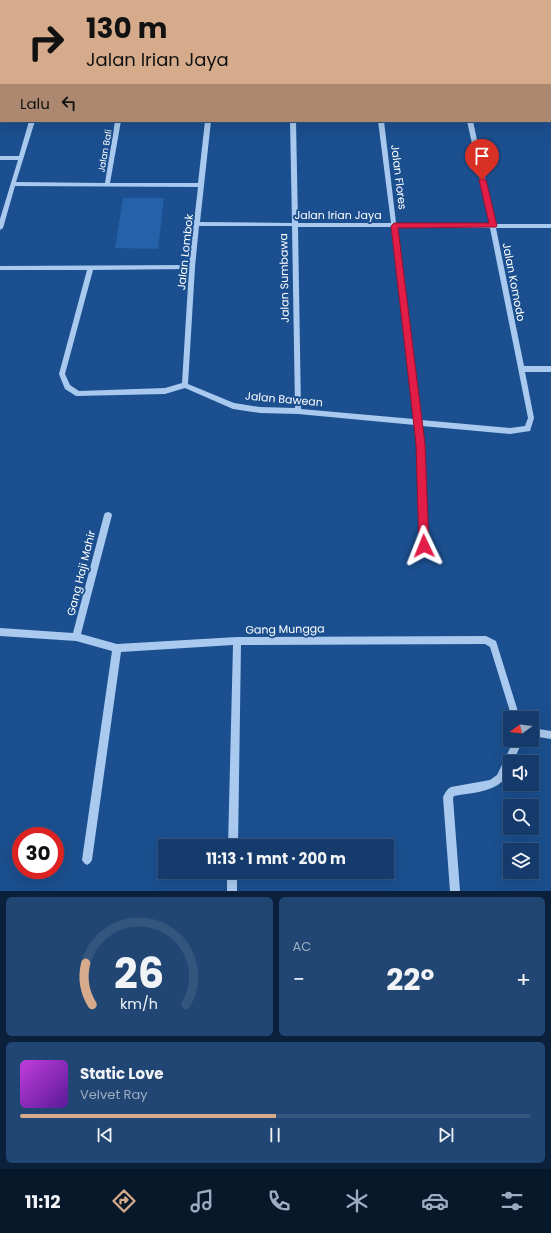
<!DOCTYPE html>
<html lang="id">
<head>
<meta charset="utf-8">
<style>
	:root { --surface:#143b6b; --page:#214673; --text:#f1f3f6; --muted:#9dadc1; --line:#33557e; --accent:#d6ab8b }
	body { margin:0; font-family:Poppins,sans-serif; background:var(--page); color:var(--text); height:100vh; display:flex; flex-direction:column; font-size:15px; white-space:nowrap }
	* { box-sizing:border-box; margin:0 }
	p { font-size:13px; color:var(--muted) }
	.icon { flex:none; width:22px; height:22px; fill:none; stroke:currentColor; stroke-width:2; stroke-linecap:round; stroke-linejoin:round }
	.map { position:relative; height:891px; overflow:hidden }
	.sheet { display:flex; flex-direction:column; gap:6px; padding:6px; background:#0b203b; flex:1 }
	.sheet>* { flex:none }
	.guide { position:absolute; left:0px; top:0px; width:551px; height:122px; box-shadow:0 4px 16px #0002,0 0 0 1px var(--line); background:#d6ab8b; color:#111; overflow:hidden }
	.needle { width:26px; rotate:255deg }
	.fabs { position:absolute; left:503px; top:711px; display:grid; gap:8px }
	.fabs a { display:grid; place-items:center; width:36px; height:36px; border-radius:0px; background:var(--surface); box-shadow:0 4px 16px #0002,0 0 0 1px var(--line); font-size:20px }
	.speed { position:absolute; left:12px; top:827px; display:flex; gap:8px; font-size:20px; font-weight:700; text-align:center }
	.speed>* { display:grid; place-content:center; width:52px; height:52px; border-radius:50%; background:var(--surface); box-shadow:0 4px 16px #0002,0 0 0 1px var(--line); line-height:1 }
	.speed .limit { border:6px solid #d22; background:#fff; color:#111 }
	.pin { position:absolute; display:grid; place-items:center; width:34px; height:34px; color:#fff; margin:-41px -17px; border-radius:50% 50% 50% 0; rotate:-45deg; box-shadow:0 0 4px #0007 }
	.pin .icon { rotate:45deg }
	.me { position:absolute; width:44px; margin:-22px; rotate:358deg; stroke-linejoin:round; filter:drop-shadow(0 0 3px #0008) }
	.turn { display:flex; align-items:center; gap:14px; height:84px; padding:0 20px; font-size:18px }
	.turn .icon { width:52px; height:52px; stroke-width:2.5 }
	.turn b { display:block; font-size:28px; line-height:34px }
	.then { display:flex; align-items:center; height:38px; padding:0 20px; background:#0003; gap:8px; font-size:15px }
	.big { font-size:30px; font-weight:700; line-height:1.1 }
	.sheet .tile { flex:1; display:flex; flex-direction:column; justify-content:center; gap:6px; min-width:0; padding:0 14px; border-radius:6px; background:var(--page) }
	.sheet .dial { align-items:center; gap:0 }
	.dial svg { height:104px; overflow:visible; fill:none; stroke:var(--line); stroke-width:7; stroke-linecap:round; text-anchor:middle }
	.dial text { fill:var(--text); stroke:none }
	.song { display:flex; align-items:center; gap:12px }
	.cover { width:48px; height:48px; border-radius:6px; background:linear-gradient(135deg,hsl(290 70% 55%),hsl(270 70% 35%)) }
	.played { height:4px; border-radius:2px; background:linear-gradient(90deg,var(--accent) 50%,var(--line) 50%) }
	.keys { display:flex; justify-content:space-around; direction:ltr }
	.heat { display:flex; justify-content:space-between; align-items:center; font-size:22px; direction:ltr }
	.sheet .tiles { flex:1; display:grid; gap:6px; grid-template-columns:1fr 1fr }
	.tile:last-child { grid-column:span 2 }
	.trip { position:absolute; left:158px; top:839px; width:236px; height:40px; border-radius:0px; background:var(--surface); box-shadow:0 4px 16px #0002,0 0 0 1px var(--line); font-weight:700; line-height:40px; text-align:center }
	.tabs { display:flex; height:64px; justify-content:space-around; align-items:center; background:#08182b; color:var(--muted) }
	.tabs .icon { width:28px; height:28px }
	.tabs .selected { color:var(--accent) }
	.tabs b { font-size:18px; color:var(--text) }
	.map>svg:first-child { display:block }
</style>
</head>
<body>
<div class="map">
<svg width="551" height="891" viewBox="0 0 551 891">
	<rect width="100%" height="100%" fill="#1b4f8f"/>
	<polygon fill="#2461a8" points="123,198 164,198 158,249 115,248"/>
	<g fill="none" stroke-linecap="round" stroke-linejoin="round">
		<g fill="#9cc4f0" fill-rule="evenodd">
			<rect x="0" y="53" width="1" height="2"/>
			<rect x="550" y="90" width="1" height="2"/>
		</g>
		<g fill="#a9c9ee" fill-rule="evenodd">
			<rect x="116" y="0" width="4" height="1"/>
			<rect x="428" y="0" width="4" height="1"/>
			<rect x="550" y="12" width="1" height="2"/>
			<rect x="0" y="57" width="1" height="2"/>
			<rect x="550" y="100" width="1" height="5"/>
			<rect x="0" y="101" width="1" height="2"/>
			<path d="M29,121H35L16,182L105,183L115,121H121L110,183H198L205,121H211L200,222L292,223L290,121H296L298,223H391L378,121H384L396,223L490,224L467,121H473L495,224H551V228H496L524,366H551V372H525L534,418L530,431L510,434L422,426L424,444L428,546L427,548L424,549L421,548L420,546L418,444L415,425L298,414L260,413L233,409L185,388L165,394L76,396L65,389L59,374L87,270H0V266L189,265L198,187L15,186L3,228L0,230V219L18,160H0V156H19ZM199,226H292L295,408L260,407L234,403L188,384L195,267ZM298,227H391L414,419L301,409ZM397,227L490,228L528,418L525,426L510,428L421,420ZM189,269L182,383L165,388L79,391L70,385L65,374L93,270Z"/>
			<polygon points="108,512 111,513 112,515 81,634 117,644 237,637 486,636 496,641 520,718 512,718 490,647 485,644 241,645 238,846 228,846 233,645 121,652 92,860 90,863 87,865 84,863 82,860 112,651 76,641 0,636 0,628 73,633 104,515 105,513"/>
			<polygon points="532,728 551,731 551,739 532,736"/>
			<path d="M514,740H523L513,762H510C510,792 475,792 454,796L453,798L460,891H450L443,797C445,793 447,789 451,787L490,780L497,775Z"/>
			<rect x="227" y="872" width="10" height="19"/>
		</g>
	</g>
	<polygon fill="#e11d48" stroke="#92132f" points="482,177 486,180 497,226 496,227 398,228 425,444 429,546 424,550 419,546 416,444 391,226 394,223 489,223 479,180"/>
	<g text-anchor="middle" stroke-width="4" stroke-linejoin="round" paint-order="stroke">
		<g font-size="9" fill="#fff" stroke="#1b4f8f">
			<text transform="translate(105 151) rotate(-80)" y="3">Jalan Bali</text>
		</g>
		<g font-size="11" fill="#fff" stroke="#1b4f8f">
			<text transform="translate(399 177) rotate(83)" y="4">Jalan Flores</text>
			<text x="338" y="219">Jalan Irian Jaya</text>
			<text transform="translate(185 252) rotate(-84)" y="4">Jalan Lombok</text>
			<text transform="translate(284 278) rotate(-91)" y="4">Jalan Sumbawa</text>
			<text transform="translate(514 282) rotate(79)" y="4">Jalan Komodo</text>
			<text transform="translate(284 399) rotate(5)" y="4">Jalan Bawean</text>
			<text transform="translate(81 573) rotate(-76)" y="4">Gang Haji Mahir</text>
			<text transform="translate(285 629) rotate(-1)" y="4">Gang Mungga</text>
		</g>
	</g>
</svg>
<div class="fabs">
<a><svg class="needle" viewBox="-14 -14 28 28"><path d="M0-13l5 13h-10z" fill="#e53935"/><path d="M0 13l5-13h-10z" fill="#9dadc1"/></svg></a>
<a><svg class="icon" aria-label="sound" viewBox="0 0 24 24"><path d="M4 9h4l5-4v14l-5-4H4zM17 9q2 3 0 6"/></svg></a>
<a><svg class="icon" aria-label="search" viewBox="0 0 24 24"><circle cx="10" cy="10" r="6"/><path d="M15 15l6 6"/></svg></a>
<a><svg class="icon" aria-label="layers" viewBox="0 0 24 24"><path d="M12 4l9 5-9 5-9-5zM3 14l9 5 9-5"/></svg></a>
</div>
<div class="speed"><div class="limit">30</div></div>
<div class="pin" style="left:482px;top:180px;background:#d93025"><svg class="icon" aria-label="arrive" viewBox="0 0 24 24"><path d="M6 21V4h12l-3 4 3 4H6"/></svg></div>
<svg class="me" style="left:424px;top:546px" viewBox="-20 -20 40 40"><path d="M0-17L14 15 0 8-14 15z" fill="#e11d48" stroke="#fff" stroke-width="4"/></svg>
<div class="trip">11:13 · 1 mnt · 200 m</div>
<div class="guide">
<div class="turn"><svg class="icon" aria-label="right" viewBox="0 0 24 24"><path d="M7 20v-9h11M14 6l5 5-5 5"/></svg><div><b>130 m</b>Jalan Irian Jaya</div></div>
<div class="then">Lalu<svg class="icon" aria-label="left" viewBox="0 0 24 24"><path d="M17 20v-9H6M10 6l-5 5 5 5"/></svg></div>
</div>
</div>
<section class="sheet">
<div class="tiles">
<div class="tile dial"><svg viewBox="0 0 100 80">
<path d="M14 69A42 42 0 1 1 86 69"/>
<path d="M14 69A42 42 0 0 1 9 37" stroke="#d6ab8b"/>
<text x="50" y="56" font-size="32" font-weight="700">26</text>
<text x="50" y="72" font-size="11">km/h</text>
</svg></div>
<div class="tile"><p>AC</p>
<div class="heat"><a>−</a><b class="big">22°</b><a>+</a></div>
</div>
<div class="tile">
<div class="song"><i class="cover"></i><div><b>Static Love</b><p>Velvet Ray</p></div></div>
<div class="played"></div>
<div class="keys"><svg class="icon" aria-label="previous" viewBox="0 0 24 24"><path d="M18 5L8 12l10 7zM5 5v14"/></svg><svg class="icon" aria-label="pause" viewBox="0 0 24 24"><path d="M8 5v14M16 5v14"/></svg><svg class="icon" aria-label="next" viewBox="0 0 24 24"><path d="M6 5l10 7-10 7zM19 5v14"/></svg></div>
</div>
</div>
</section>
<nav class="tabs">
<b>11:12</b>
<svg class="icon selected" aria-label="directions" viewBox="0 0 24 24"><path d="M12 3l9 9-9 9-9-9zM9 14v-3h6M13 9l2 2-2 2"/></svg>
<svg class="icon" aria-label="music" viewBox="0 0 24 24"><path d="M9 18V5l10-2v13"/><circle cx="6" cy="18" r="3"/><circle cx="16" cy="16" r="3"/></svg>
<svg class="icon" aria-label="phone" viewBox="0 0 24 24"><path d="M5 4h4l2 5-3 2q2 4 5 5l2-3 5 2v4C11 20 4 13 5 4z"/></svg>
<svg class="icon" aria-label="climate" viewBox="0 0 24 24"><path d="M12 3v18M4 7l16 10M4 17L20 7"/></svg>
<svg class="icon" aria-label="car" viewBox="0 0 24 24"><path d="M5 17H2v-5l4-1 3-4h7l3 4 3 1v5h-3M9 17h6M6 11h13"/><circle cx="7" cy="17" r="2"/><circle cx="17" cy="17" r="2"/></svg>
<svg class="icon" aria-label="filters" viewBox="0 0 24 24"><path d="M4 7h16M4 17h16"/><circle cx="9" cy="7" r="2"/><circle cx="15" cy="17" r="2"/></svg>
</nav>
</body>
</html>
